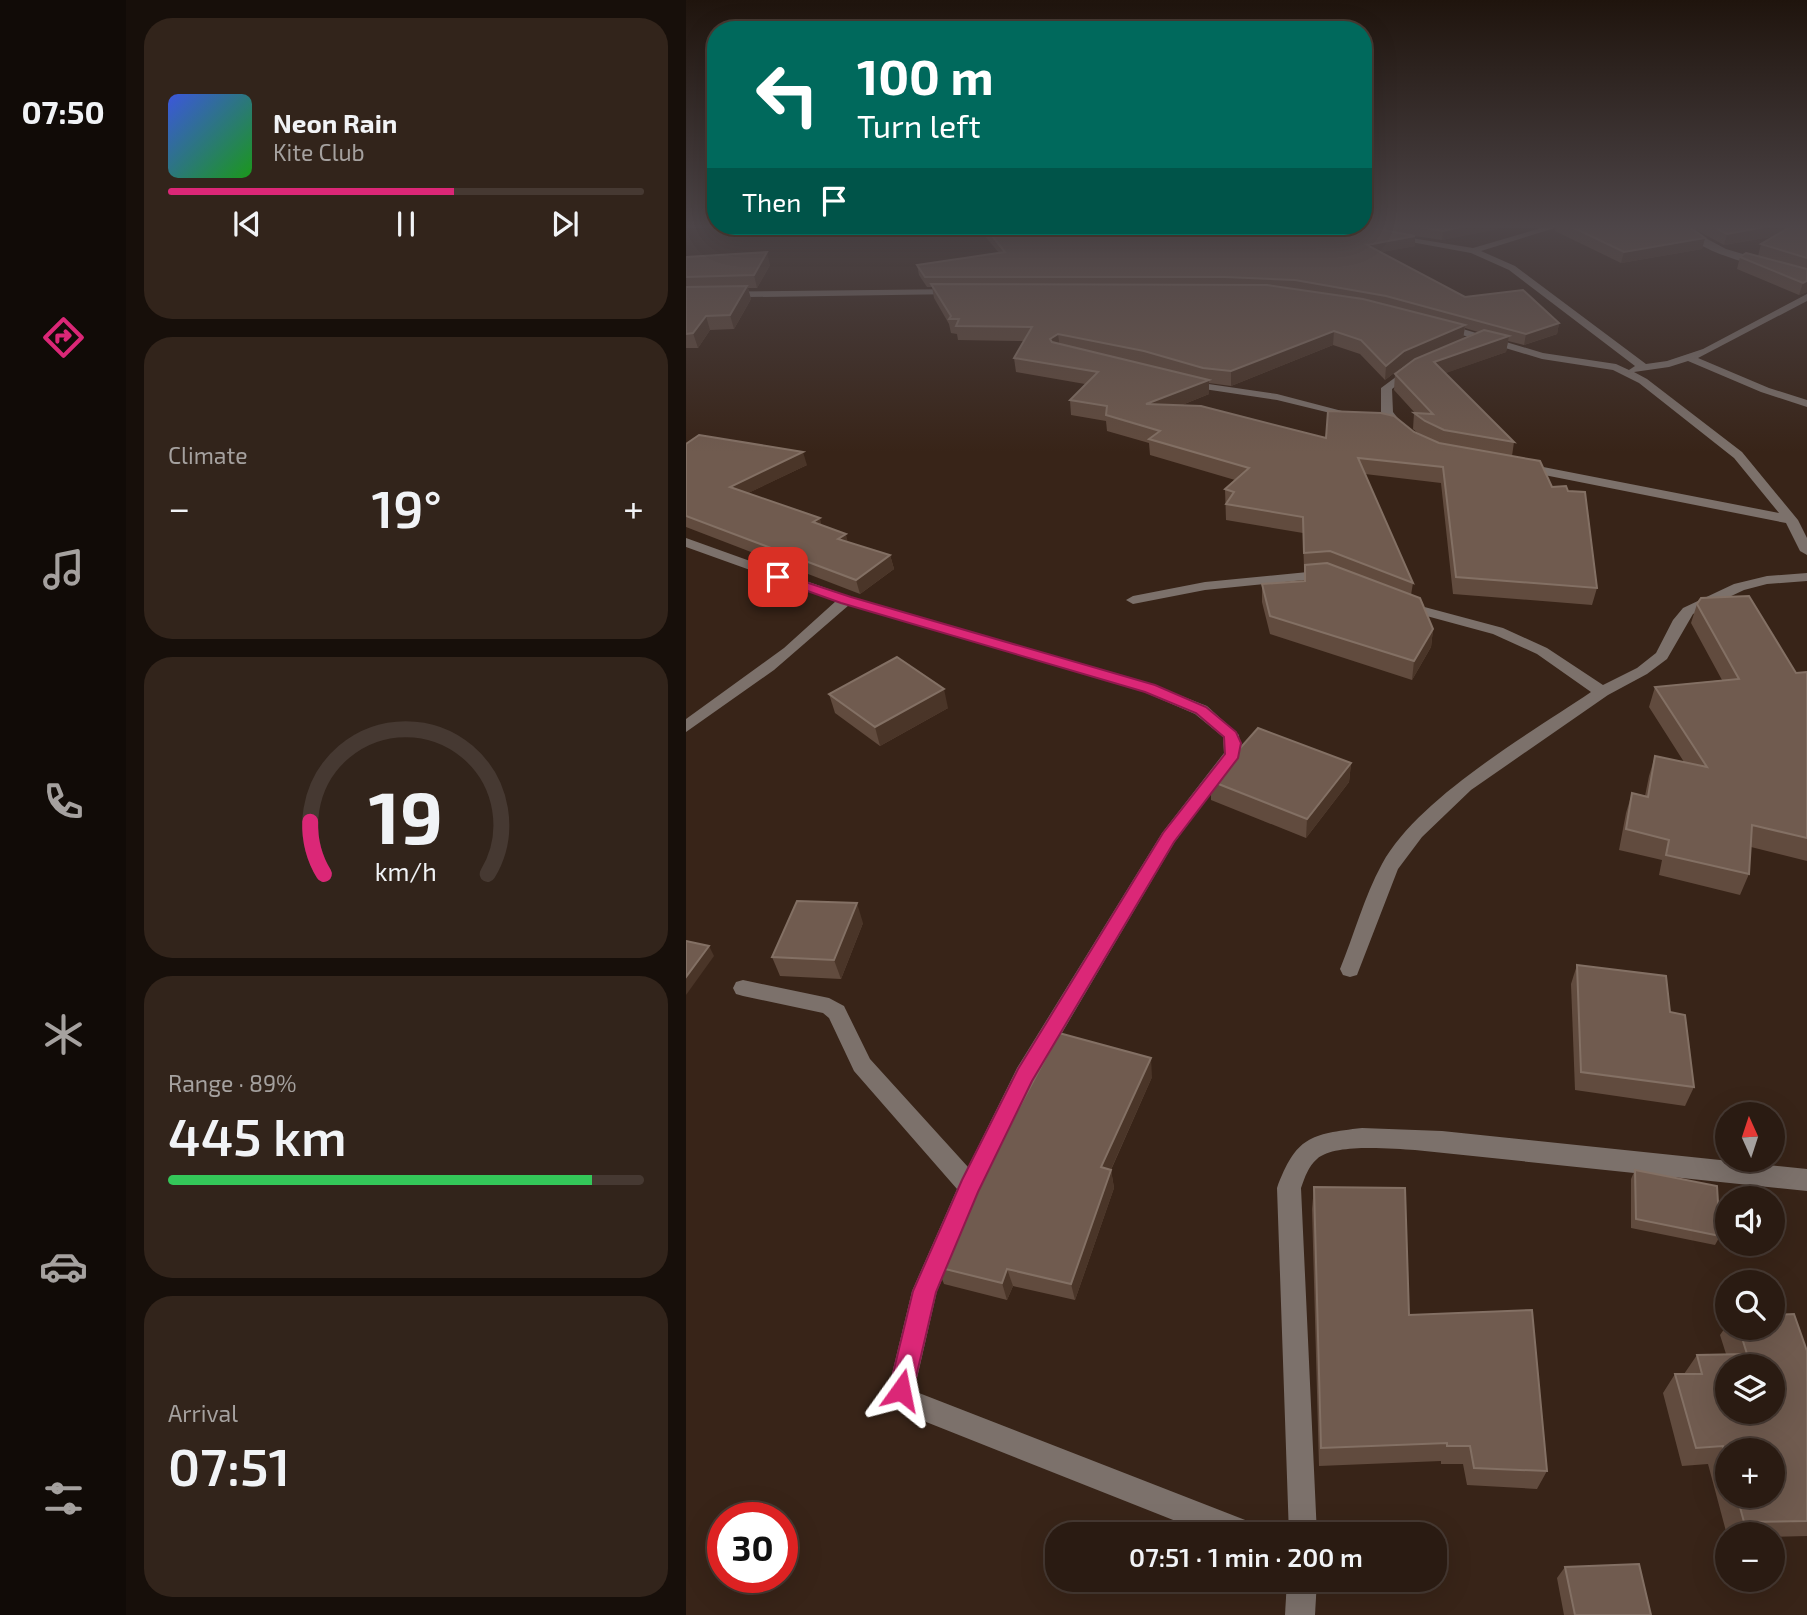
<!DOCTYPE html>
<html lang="en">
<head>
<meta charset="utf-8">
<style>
	:root { --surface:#2a1b12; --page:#32241b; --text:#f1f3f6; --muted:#a5a19f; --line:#463932; --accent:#db2777 }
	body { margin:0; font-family:"Exo 2",sans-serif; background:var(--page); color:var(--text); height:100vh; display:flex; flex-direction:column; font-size:26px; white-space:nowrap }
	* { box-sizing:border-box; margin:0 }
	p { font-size:23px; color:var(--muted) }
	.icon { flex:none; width:38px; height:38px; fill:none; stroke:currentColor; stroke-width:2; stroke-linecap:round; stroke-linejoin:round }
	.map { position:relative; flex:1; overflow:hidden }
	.side { display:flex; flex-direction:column; gap:18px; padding:18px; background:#170f0a; width:560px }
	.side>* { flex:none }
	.guide { position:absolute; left:21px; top:21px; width:665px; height:214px; border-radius:28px; box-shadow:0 7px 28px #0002,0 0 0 2px var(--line); background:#00695c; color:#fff; overflow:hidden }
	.needle { width:46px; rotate:357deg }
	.controls { position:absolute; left:1029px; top:1102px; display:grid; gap:14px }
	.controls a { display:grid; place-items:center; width:70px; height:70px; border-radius:50%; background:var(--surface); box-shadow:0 7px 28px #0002,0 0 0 2px var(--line); font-size:35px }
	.speed { position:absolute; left:21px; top:1502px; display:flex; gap:14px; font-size:35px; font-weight:700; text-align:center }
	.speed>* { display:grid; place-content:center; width:91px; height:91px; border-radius:50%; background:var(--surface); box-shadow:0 7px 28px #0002,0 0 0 2px var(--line); line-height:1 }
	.speed .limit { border:10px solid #d22; background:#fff; color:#111 }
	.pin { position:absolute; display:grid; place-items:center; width:60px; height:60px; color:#fff; margin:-30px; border-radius:14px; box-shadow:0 4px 10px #0006 }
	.me { position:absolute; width:77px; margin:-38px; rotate:12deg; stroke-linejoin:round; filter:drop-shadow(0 0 5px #0008) }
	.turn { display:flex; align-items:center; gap:24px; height:147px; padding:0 35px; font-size:32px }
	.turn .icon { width:91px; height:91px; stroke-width:2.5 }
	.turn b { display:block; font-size:49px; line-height:60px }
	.then { display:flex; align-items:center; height:66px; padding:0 35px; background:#0003; gap:14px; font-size:26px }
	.big { font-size:52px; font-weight:600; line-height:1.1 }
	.side .card { flex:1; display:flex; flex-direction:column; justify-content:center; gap:10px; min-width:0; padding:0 24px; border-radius:28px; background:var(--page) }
	.side .dial { align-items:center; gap:0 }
	.dial svg { height:182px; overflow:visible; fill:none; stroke:var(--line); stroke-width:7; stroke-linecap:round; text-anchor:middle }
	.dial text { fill:var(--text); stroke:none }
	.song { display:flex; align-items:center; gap:21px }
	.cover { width:84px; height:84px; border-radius:10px; background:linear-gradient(135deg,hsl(230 70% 55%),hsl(120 70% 35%)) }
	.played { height:7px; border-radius:4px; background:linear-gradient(90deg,var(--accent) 60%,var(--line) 60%) }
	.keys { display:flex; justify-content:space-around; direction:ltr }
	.heat { display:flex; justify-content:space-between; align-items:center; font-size:38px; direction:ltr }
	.charge { height:10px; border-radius:5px; background:linear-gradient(90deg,#34c759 89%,var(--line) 0) }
	.trip { position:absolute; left:359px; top:1522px; width:402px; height:70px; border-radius:28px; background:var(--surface); box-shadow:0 7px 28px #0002,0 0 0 2px var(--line); font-weight:600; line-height:70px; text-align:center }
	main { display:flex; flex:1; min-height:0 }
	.tabs { display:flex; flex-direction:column; width:126px; justify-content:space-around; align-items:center; background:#110b07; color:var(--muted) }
	.tabs .icon { width:49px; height:49px }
	.tabs .active { color:var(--accent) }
	.tabs b { font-size:32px; color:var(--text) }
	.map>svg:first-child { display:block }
</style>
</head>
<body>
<main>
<nav class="tabs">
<b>07:50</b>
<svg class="icon active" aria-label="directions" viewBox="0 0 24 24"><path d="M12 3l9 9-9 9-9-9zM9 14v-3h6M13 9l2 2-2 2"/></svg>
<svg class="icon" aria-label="music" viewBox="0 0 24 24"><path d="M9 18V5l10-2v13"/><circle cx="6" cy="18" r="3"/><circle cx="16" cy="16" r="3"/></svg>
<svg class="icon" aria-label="phone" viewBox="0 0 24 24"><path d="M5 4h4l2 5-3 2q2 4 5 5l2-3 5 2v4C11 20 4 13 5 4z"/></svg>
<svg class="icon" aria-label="climate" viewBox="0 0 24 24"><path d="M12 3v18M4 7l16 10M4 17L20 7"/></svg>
<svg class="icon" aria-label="car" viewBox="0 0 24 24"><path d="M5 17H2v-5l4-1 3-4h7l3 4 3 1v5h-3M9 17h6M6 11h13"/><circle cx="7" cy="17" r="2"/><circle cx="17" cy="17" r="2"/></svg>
<svg class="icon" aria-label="filters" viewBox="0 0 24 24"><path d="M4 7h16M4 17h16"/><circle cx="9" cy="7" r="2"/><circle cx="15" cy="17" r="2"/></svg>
</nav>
<section class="side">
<div class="card">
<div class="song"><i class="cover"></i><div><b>Neon Rain</b><p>Kite Club</p></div></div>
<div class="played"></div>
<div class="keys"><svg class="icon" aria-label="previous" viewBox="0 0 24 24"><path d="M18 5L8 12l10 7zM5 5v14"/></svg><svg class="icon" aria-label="pause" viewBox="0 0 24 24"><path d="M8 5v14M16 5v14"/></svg><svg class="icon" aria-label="next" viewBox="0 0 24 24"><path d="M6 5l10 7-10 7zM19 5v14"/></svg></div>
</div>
<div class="card"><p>Climate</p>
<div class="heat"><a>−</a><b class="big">19°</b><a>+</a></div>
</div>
<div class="card dial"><svg viewBox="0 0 100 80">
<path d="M14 69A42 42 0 1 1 86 69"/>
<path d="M14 69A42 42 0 0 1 8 46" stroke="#db2777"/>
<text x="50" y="56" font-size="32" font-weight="700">19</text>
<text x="50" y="72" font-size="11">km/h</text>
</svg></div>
<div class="card"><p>Range · 89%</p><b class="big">445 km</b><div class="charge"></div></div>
<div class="card"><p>Arrival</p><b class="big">07:51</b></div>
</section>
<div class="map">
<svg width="1121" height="1615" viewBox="0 0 1121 1615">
	<rect width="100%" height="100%" fill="#382418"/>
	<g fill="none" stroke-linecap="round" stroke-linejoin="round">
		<g fill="#7c716b" fill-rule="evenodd">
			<polygon points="862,226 875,226 795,251 829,266 960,364 981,361 1017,349 1121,294 1121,301 1012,358 1083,388 1121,400 1121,407 1075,392 1002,361 983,367 948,372 961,379 1056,452 1112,520 1121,538 1121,555 1114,551 1100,523 833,470 833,464 837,463 1093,513 1048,458 953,383 927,370 856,359 753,328 753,324 757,323 857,353 930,364 943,370 949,366 823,270 785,253 703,238 707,235 787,248"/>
			<path d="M987,226H997L1040,249L1121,273V279C1077,267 1022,258 987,226Z"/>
			<polygon points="274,289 274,293 271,294 0,298 0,292"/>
			<polygon points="726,365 731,368 730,370 706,389 707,412 723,433 717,436 713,435 695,412 695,388"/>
			<polygon points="502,381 591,394 679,417 673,420 591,400 498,386 498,382"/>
			<polygon points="0,538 165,597 470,686 521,706 553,735 554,754 488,843 347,1082 294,1192 251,1291 229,1387 233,1393 572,1525 576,1535 525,1535 215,1412 202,1390 226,1291 271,1189 168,1071 143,1018 137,1013 57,996 50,994 47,988 50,982 57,980 143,998 158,1006 184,1059 282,1167 331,1068 476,833 538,753 537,737 509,714 458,692 163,605 88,670 0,732 0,719 98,648 150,601 0,547"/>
			<polygon points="642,570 647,571 647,577 519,590 447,604 440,600 447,596 519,582"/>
			<path d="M1121,573V581L1081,584L1058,590L1007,614L981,659L961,674L922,695L785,790L736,837L712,869L671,975L664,977L657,975L654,969C668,935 678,897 696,864C732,798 843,734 905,692L851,654L807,634L711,608L709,605L711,602L716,601L817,628L861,648L917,685L951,668L970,653L987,620L997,608L1048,584L1081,576Z"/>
			<path d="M676,1128L756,1131L1121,1169V1191L729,1150C705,1149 649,1143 631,1159C622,1167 619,1177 615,1188L631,1535H603L591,1188C610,1137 624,1134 676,1128Z"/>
			<polygon points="601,1580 631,1580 629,1615 599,1615"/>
		</g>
	</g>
	<g fill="#614b3e" fill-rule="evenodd">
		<path d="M293,226H812L811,229L756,240L729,236V246L695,252L779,297L873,323L871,334L838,345L822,341L820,352L759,373L828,442L826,456L911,588L906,605L767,594L755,483L679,474L727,583L725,595L747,629L745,647L726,680L584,634L576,602V584L618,581L619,569H618L617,533L540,520L539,489L549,480L464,455L463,443L421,431L420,421L385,415L384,400L399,384L330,372L328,358L338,341L272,340L271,334L265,333L263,324L248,298L246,287H241L233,275L231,265L313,253L293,229ZM779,328L792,332L777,338ZM647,345L674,354L699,380L717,366L724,362L709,374L708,390L729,413H728L727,429L733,434L728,432L640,438L496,405L523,394V383L545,386Z"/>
		<polygon points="870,226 1002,226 1019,238 1016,249 935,263 869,231"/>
		<polygon points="1003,226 1121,226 1121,292 1113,295 1051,269 1054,257 1072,256 1075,244 1090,236 1038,245"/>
		<polygon points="0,257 84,265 71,288 62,288 65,299 48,329 24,330 12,348 0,348"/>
		<polygon points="0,444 121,465 62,493 136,525 162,542 204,555 208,569 174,594 0,527"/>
		<polygon points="1011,604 1110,673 1121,672 1121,861 1065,847 1063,874 1054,895 973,875 976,860 933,850 940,813 946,793 959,796 963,776 969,756 998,762 963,707 969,687 1036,680 1005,623"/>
		<polygon points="143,694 262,708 194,746 149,713"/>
		<polygon points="665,763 663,782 620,838 525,800 525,781"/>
		<polygon points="177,923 155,979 94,976 86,957"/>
		<polygon points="891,965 984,1012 1008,1087 999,1106 889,1090 885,984"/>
		<polygon points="466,1077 425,1170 428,1188 389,1300 327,1286 321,1300 258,1284 251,1267 313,1145"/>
		<polygon points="949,1170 1034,1236 1029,1245 945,1228 945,1179"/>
		<polygon points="628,1187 723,1315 861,1471 851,1489 781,1485 777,1464 755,1464 755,1461 633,1466 626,1209"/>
		<path d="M1041,1325V1328H1087L1121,1351V1536L1087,1537V1535H1041L1022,1464L996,1466L977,1393L989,1374H998L1011,1355L1040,1354L1034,1335ZM1041,1451L1087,1496H1041Z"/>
		<polygon points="879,1567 965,1615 878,1615 871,1578"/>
	</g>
	<g fill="#4a3528">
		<polygon points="779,226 812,226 811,229 756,240 757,231"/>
		<polygon points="1084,226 1113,226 1111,232 1038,245 1041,234"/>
		<polygon points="729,236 729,246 681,255 681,245"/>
		<polygon points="1019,238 1016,249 935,263 938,252"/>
		<polygon points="81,252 84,265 71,288 68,275"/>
		<polygon points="1121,281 1121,292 1113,295 1117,283"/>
		<polygon points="61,286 65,299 48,329 44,315"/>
		<polygon points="20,316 24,330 12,348 7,333"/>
		<polygon points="873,323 871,334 838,345 840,334"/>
		<polygon points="779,325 777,339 717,366 699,380 700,366 718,351"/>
		<polygon points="648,331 647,345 545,386 545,371"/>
		<polygon points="372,334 374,348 365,353 364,339"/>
		<polygon points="823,336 820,352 746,378 748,362"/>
		<polygon points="523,380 523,394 461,419 460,404"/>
		<polygon points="117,452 121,465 48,500 44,487"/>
		<polygon points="134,518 137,532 127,522"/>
		<polygon points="160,534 163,548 152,539"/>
		<polygon points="204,555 208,569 174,594 170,580"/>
		<polygon points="747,629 745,647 726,680 728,661"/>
		<polygon points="258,689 262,708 194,746 189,727"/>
		<polygon points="665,763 663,782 620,838 621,819"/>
		<polygon points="171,903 177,923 155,979 148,960"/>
		<polygon points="23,946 28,956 0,995 0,977"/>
		<polygon points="465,1058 466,1077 418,1185 415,1167"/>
		<polygon points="425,1170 428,1188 389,1300 385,1284"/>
		<polygon points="321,1269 327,1286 321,1300 316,1283"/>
	</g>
	<g fill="#705b4f" stroke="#837064" stroke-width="2" fill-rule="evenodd">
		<polygon points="298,226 676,226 729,236 681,245 779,297 837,290 873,323 840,334 700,296 609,280 539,277 239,277 231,265 319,252"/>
		<polygon points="729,226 779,226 757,231"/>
		<polygon points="884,226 1002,226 1019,238 938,252"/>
		<polygon points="1026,226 1084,226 1041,234"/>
		<polygon points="1106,226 1121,226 1121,258 1075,244"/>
		<polygon points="81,252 68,275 0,277 0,257"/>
		<polygon points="1060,253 1121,269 1121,281 1117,283 1054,257"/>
		<polygon points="245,284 581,285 677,299 779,325 718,351 700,366 675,340 648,331 545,371 517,368 458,351 372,334 364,339 366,342 523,380 460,404 515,406 640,438 642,411 695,413 708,416 728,432 753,443 854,461 866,487 880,486 882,491 899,492 911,588 770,577 757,467 672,458 727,583 644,551 618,553 617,517 540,504 548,492 539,489 563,468 463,439 474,431 420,415 421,406 384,400 412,372 328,358 346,327 270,326 273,319 263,319 265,316"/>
		<polygon points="61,286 44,315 20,316 7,333 0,334 0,287"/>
		<polygon points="798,330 823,336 748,362 828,442 758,430 739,421 728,413 747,414 709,374 729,359"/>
		<polygon points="13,435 117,452 44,487 134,518 127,522 160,534 152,539 204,555 170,580 0,516 0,444"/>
		<polygon points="641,563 734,598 747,629 728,661 584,616 576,584 619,581 619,565"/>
		<polygon points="1063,596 1110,673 1121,672 1121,838 1066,825 1063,874 980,855 983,840 940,829 946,793 962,797 969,756 1021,767 969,687 1053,679 1011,604 1015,598"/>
		<polygon points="211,657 258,689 189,727 143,694"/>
		<polygon points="572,728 665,763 621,819 525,781"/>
		<polygon points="111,901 171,903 148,960 86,957"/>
		<polygon points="0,941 23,946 0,977"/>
		<polygon points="891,965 980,976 984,1012 999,1015 1008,1087 895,1072"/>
		<polygon points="373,1033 465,1058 415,1167 425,1170 385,1284 321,1269 316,1283 251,1267 306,1143 313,1145"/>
		<polygon points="949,1170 1031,1186 1034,1236 950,1219"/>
		<polygon points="628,1187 719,1188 723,1315 846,1310 861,1471 788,1468 784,1446 761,1446 761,1443 635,1448"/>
		<path d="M1108,1314L1121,1351V1521L1058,1522L1051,1496H1087V1451H1041V1462L1037,1446L1010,1448L989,1374H1016L1011,1355L1061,1354L1053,1328H1087V1315ZM1041,1367H1087V1412H1041Z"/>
		<polygon points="953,1564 965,1615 889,1615 879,1567"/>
	</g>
	<linearGradient id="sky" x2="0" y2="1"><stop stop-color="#1f140d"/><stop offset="0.5" stop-color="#4d4548"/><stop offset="1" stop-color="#4d4548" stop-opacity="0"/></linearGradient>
	<rect width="1121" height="452" fill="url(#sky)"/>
	<polygon fill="#db2777" stroke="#8e194d" stroke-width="2" points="92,573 165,597 469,685 520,707 550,732 555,743 552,758 488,842 346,1081 292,1192 250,1292 227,1390 224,1399 215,1402 207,1399 203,1390 227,1291 276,1180 332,1069 477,833 539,754 538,737 510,713 459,692 155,603 88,579 88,574"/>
</svg>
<div class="controls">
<a><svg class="needle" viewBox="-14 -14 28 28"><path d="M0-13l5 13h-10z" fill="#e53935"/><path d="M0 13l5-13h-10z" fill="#a5a19f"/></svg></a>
<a><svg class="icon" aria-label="sound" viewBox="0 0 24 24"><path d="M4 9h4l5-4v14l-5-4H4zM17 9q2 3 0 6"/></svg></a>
<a><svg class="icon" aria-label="search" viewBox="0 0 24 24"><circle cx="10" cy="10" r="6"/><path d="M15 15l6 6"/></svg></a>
<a><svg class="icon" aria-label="layers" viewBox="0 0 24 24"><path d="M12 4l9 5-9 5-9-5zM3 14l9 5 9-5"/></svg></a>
<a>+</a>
<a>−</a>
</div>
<div class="speed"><div class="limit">30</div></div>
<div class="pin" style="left:92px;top:577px;background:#d93025"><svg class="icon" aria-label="arrive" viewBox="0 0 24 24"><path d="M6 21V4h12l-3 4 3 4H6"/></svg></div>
<svg class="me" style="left:215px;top:1390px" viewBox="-20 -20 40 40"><path d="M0-17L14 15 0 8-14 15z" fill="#db2777" stroke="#fff" stroke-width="4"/></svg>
<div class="trip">07:51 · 1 min · 200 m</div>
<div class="guide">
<div class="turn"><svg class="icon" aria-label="left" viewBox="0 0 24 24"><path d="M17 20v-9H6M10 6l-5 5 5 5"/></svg><div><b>100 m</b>Turn left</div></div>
<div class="then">Then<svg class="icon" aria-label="arrive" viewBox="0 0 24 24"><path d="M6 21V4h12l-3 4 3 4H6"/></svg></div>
</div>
</div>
</main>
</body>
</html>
